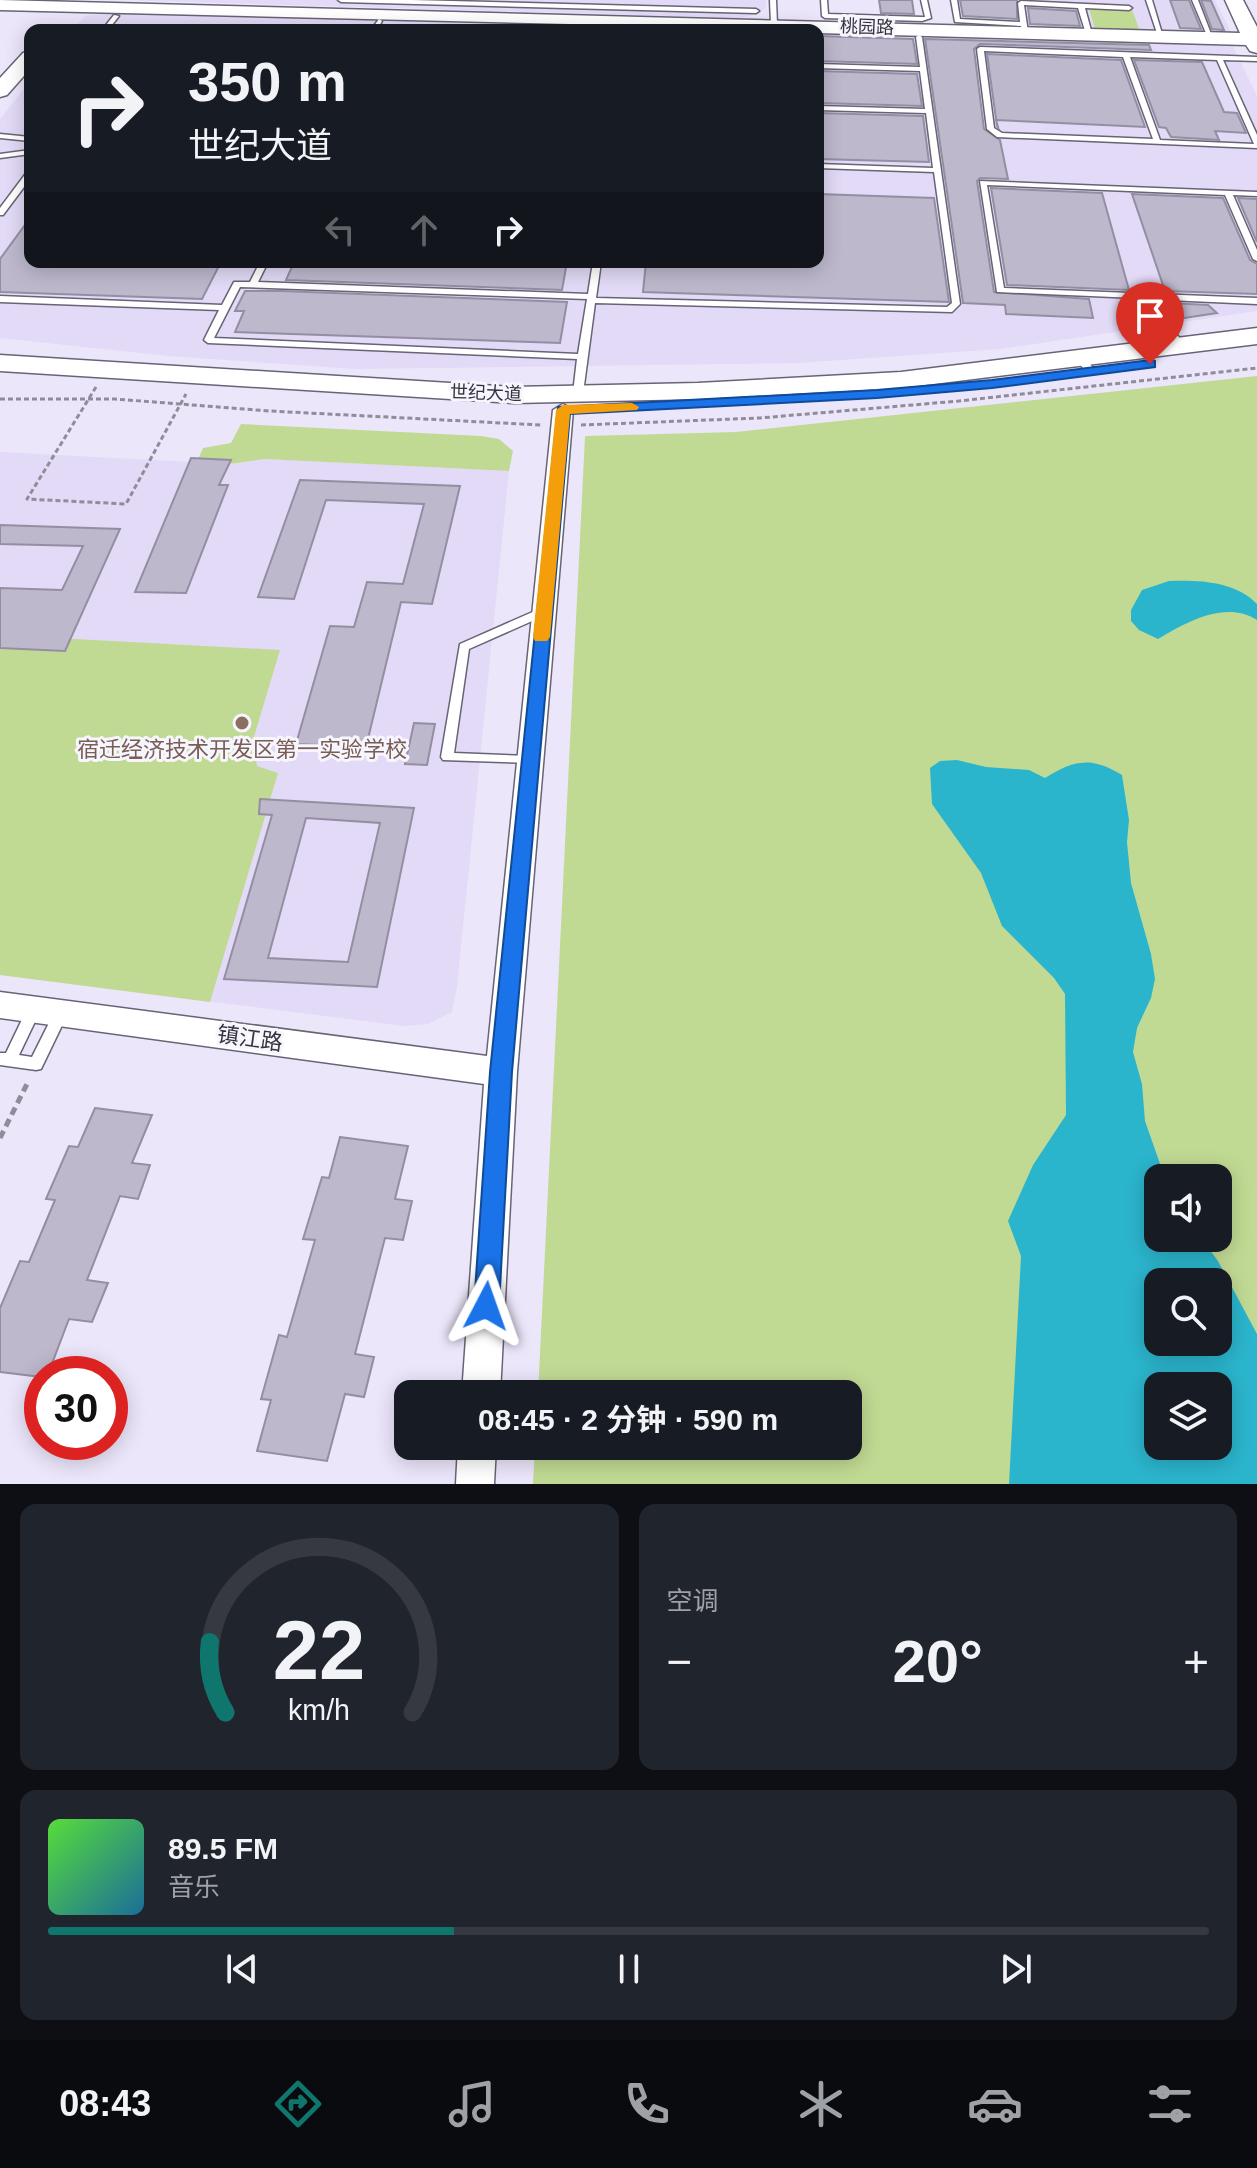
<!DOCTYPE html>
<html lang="zh">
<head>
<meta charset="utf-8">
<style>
	:root { --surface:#171b24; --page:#20242c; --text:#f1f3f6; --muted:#9ea1a6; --line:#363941; --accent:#0f766e }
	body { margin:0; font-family:Arial,"Noto Sans SC",sans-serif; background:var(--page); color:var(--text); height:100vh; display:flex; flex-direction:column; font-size:30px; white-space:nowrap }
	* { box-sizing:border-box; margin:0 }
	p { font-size:26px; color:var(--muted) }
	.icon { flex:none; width:44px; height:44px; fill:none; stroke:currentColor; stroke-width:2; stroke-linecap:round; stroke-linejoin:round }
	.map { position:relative; height:1484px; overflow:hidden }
	.details { display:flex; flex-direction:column; gap:20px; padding:20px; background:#0d0f14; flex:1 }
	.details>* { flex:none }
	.guide { position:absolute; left:24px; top:24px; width:800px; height:244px; border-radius:16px; box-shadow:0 4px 20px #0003; background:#171b24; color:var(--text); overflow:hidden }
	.tools { position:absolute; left:1144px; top:1164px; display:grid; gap:16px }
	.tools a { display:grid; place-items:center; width:88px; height:88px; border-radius:16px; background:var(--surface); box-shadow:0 4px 20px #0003; font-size:40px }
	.speed { position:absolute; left:24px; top:1356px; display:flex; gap:16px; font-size:40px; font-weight:700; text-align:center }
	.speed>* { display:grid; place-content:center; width:104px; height:104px; border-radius:50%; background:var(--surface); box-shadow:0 4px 20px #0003; line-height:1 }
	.speed .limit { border:12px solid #d22; background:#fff; color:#111 }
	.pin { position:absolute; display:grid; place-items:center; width:68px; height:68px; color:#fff; margin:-82px -34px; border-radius:50% 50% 50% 0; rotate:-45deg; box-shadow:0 0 8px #0007 }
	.pin .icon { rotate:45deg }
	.me { position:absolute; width:88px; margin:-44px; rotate:4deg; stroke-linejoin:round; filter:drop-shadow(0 0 6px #0008) }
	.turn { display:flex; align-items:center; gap:28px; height:168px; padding:0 32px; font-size:36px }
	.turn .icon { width:104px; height:104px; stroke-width:2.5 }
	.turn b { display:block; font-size:56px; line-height:68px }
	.lanes { display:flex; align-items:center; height:76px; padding:0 32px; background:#0003; justify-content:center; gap:40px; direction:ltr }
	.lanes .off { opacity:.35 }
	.big { font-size:60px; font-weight:700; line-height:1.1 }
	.details .widget { flex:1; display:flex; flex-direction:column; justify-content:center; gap:12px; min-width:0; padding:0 28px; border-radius:16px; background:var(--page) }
	.details .dial { align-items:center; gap:0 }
	.dial svg { height:208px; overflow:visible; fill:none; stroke:var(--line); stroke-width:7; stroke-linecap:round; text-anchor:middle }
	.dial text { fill:var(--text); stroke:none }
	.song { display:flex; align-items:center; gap:24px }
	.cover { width:96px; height:96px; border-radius:12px; background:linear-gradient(135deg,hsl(110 70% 55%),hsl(200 70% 35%)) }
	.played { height:8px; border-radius:4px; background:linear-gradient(90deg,var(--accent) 35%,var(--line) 35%) }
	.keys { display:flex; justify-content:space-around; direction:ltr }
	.heat { display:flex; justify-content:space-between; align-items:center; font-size:44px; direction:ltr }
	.details .tiles { flex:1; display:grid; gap:20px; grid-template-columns:1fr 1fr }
	.widget:last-child { grid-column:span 2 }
	.trip { position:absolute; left:394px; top:1380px; width:468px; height:80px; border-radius:16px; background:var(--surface); box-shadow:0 4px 20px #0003; font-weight:700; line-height:80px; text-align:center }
	.tabs { display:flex; height:128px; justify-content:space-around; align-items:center; background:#090b0e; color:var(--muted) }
	.tabs .icon { width:56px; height:56px }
	.tabs .selected { color:var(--accent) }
	.tabs b { font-size:36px; color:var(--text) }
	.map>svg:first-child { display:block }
</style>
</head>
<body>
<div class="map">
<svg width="1257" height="1484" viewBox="0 0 1257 1484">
	<rect width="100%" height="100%" fill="#ece6fb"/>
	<g fill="#e2daf6">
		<polygon points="120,0 766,0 766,7 759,14 740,18"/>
		<polygon points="950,0 1215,0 1232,34 955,24"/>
		<polygon points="106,13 735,30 72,30 85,16"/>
		<polygon points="818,32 1233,46 1257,96 1257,311 1000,349 798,363 356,369 168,356 0,338 0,119 30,81 30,262 818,262"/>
		<polygon points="0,452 230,464 265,459 509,471 457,987 452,1012 428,1024 404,1026 0,975"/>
	</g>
	<g fill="#c1da93" fill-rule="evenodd">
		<polygon points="1089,9 1132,10 1140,31 1095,29"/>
		<path d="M1257,376V1484H533L535,1446H848V1394H538L585,436L736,432ZM1158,1178H1218V1238H1158ZM1158,1282H1218V1342H1158ZM1158,1386H1218V1446H1158Z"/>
		<polygon points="241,424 481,436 499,439 513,451 509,471 265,459 230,464 197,462 203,448 231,443"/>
		<polygon points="0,635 280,650 253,740 257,766 278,773 210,1002 0,975"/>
	</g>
	<g fill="#2bb5cd" fill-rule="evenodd">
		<path d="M1169,581C1199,580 1235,581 1257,604V620C1225,600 1187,622 1158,639L1139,630L1131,621V610L1142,590Z"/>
		<path d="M957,760L986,767L1029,770L1045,778C1074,760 1091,756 1122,775L1129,820L1127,842L1131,883L1151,954L1155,979L1151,998L1137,1028L1133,1052L1142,1084L1145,1121L1165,1178H1158V1238H1201L1218,1261L1257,1334V1484H1009L1021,1256L1008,1221L1033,1165L1066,1115L1065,994L1054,978L1002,926L981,873L932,804L930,768L940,761ZM1158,1282H1218V1342H1158ZM1158,1386H1218V1446H1158Z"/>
	</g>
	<g fill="#bdb8cc" stroke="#948ea2" stroke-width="2" fill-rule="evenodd">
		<polygon points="879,0 912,0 914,14 881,13"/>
		<polygon points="960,0 1017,0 1017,19 963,16"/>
		<polygon points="1170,0 1189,0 1201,29 1180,28"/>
		<polygon points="1201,0 1211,1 1224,30 1212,29"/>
		<polygon points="1028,8 1076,11 1080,26 1030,24"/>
		<polygon points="818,36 913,39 917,64 818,61"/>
		<polygon points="925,39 1149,45 1151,50 980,44 974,49 984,129 1000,140 1008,179 980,178 977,181 994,292 1089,299 1093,318 1006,314 1005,305 963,303"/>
		<polygon points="987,54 1121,60 1145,127 996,120 998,127 997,126"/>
		<polygon points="1134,60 1202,62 1224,112 1237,113 1246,133 1215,131 1219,140 1171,137 1166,128 1159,127"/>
		<polygon points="818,71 917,74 922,106 818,103"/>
		<polygon points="818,113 923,116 929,162 818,159"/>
		<polygon points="991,188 1102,193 1129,290 1007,285"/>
		<polygon points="818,194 934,198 949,302 643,292 646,262 818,262"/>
		<polygon points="1132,194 1223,198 1250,260 1257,264 1257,294 1165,291"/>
		<polygon points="1238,198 1257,199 1257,242"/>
		<polygon points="30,218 30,262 221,262 202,299 0,292 0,259"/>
		<polygon points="294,262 567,262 562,290 286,280"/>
		<polygon points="245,291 281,291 567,302 560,343 235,332 244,311 235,311"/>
		<polygon points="1169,303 1208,305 1217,313 1178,319"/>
		<polygon points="191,458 231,460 219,485 228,485 186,593 135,592"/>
		<polygon points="300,480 460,486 432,604 401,602 366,747 296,744 330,626 354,627 367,582 403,584 424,504 326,500 294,599 258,597"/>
		<polygon points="0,525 120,529 65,651 0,648 0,588 62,590 83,546 0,544"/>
		<polygon points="414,723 435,724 427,765 405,764"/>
		<path d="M260,799L414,808L377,987L224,979L272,815L259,814ZM306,818L380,823L348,962L268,958Z"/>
		<polygon points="95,1108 152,1115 132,1163 150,1165 138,1199 120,1196 87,1280 108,1283 92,1322 69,1319 48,1374 42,1374 42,1377 0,1372 0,1308 20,1261 29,1262 55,1200 46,1199 69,1146 78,1147"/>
		<polygon points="340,1137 408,1146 395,1199 412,1201 403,1240 385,1238 355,1354 374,1357 364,1397 345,1394 327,1461 257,1451 271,1400 261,1399 279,1335 287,1337 315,1240 303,1239 322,1177 329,1178"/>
	</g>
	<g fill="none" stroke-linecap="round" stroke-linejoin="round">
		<defs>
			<g id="lane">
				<polygon points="338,0 412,0 756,9 759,11 756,13 341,2"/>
				<polygon points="770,0 776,0 777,24 774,26 771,24"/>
				<polygon points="821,0 827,0 828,14 922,17 925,17 921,0 927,0 931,18 922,21 825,18 822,16"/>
				<polygon points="951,0 957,0 960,19 1020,22 1018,3 1021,1 1129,6 1132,8 1129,10 1085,8 1092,34 1089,36 1086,34 1078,8 1024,5 1028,32 1025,34 1022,32 1021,26 955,22"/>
				<polygon points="1146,0 1152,0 1163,37 1158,36"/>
				<polygon points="1192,0 1198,0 1213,39 1208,38"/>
				<polygon points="114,15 119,16 108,30 102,30"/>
				<polygon points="379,19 382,21 377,30 371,30"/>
				<path d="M919,35L922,37L960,304L952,312L595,303L583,393L578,396L573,393L577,359L208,343L204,340L219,310L0,302V296L222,305L234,282H250L260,262H268L258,282L588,294L593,262H601L596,298L947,307L952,303L934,172L818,168V164L933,168L926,113L818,110V106L925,109L920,71L818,68V64L920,67L916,37ZM240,287L587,299L578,354L214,338Z"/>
				<path d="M980,47L1257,57V61L1223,60L1257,135V148L997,137L987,129L977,49ZM984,51L1123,57L1153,139L1002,133L994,128ZM1130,57L1217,60L1254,144L1160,140Z"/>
				<polygon points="0,134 30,137 30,141 0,138"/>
				<polygon points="30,150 30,154 0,158 0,154"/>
				<polygon points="27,172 30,172 30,179 3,215 0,215 0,208"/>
				<polygon points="980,181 1257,192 1257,196 1233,195 1257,250 1257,261 1253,259 1225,195 987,185 1004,288 1257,298 1257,304 1145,299 1185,344 1186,346 1182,349 1179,348 1136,298 997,292"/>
				<path d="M1081,357C1087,359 1096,369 1094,374H1088L1078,362L1076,360Z"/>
				<polygon points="544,607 549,611 548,614 469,649 454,753 530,756 534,757 536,760 534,763 443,760 441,757 460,644"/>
				<polygon points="34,1003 39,1005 41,1009 19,1055 32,1057 56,1009 61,1007 66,1009 68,1013 41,1069 36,1070 0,1065 0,1053 6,1053 29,1005"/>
			</g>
			<g id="street">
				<polygon points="563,404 573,410 517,1072 500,1394 462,1394 484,1084 0,1018 0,992 487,1056 553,410"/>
				<polygon points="458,1446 496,1446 494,1484 456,1484"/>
			</g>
			<g id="secondary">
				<polygon points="0,0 1240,33 1225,0 1243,0 1257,27 1257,53 1250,51 1246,45 818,33 818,30 0,10"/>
				<polygon points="30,51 30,69 7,95 0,97 0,78 23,53"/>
				<polygon points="1257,328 1257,344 901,388 698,399 514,403 0,371 0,355 514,387 698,383 901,372"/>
			</g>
		</defs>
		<use href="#lane" stroke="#686375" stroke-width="3"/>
		<use href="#street" stroke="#686375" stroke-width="3"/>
		<use href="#secondary" stroke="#686375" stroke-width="3"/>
		<g stroke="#908c9a" stroke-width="3" stroke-dasharray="5 3" stroke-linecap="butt">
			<polyline points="96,387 27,499 126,504 186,394"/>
			<polyline points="0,399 115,399 270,411 541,425"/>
			<polyline points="581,425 760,418 959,401 1257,368"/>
		</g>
		<polyline stroke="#908c9a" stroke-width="5" stroke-dasharray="8 5" stroke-linecap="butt" points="0,1138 29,1080"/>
		<use href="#lane" fill="#fff" fill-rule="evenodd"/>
		<use href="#street" fill="#fff" fill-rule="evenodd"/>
		<use href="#secondary" fill="#fff" fill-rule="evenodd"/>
	</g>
	<polygon fill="#1a73e8" stroke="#114b97" stroke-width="2" points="1150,360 1155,361 1155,367 992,388 877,398 570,414 512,1072 499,1306 495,1315 486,1318 477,1315 474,1306 490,1072 558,407 877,390 992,380"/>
	<polygon fill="#f59e0b" points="632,403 639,407 637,410 570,414 550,637 547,641 535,641 533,637 556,410 563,405"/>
	<circle fill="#8d6e63" stroke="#f7f5fe" stroke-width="3" cx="242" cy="723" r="8"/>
	<g text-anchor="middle" stroke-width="6" stroke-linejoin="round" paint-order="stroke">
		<g font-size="18" fill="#35333b" stroke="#f7f5fe">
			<text transform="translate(867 27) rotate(2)" y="6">桃园路</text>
			<text transform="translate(486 393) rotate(2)" y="6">世纪大道</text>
		</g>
		<g font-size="22" fill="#785e54" stroke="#f7f5fe">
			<text x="242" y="757">宿迁经济技术开发区第一实验学校</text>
		</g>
		<g font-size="22" fill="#35333b" stroke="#f7f5fe">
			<text transform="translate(250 1038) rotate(8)" y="8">镇江路</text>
		</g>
	</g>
</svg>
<div class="tools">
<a><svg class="icon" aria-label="sound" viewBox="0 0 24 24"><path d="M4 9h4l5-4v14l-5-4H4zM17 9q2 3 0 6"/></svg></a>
<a><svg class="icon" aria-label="search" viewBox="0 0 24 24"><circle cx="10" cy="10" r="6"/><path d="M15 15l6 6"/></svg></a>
<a><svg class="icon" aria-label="layers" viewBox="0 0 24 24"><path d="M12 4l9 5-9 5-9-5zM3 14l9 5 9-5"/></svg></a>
</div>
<div class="speed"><div class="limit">30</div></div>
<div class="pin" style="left:1150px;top:364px;background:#d93025"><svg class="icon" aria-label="arrive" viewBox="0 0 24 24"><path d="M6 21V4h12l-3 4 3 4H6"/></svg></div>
<svg class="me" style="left:486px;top:1306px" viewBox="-20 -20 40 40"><path d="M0-17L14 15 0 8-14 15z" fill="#1a73e8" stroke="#fff" stroke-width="4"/></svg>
<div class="trip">08:45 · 2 分钟 · 590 m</div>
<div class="guide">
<div class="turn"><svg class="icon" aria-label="right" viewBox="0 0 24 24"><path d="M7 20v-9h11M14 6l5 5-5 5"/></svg><div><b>350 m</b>世纪大道</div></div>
<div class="lanes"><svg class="icon off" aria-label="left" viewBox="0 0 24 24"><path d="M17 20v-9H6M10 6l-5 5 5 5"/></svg><svg class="icon off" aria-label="ahead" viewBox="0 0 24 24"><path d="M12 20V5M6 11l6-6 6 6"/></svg><svg class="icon" aria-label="right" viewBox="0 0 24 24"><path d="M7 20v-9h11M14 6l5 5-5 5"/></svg></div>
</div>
</div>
<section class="details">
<div class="tiles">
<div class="widget dial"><svg viewBox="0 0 100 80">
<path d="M14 69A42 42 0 1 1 86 69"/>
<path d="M14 69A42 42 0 0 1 8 42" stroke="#0f766e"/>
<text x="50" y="56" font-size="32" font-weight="700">22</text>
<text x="50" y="72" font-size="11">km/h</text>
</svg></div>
<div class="widget"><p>空调</p>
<div class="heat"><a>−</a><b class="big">20°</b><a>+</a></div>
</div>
<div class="widget">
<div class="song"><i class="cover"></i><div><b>89.5 FM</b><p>音乐</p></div></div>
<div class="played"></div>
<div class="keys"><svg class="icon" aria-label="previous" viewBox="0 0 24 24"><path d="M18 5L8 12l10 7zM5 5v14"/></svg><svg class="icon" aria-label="pause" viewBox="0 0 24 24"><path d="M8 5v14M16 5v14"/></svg><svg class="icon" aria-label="next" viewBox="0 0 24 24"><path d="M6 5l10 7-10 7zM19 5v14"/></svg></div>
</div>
</div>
</section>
<nav class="tabs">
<b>08:43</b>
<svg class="icon selected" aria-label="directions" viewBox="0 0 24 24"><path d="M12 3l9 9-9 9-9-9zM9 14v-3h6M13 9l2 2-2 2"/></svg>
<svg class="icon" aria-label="music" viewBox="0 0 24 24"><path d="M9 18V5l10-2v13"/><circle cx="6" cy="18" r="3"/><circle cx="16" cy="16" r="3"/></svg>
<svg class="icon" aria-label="phone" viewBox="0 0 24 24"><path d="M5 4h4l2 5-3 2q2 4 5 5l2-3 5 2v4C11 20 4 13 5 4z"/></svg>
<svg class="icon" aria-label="climate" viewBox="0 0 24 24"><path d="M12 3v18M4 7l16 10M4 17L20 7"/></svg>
<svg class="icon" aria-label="car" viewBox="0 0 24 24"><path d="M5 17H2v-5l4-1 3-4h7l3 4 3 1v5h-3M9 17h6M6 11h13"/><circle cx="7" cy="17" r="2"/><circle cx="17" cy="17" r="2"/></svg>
<svg class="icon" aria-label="filters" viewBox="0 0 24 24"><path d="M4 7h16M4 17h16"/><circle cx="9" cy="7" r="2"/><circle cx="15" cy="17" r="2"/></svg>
</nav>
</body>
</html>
